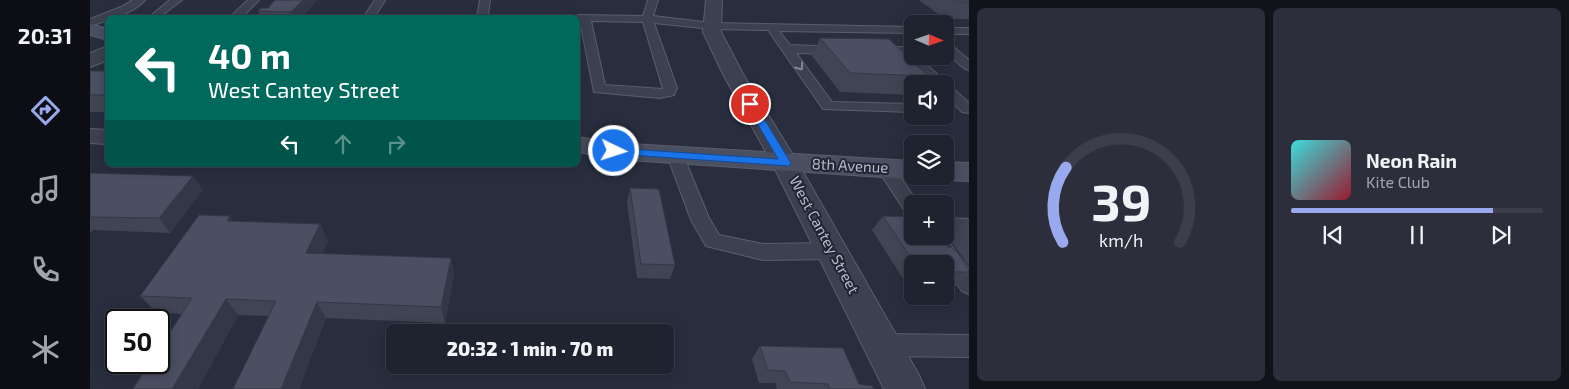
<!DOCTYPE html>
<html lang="en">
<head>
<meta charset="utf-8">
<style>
	:root { --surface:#1f222f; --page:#2c2f3b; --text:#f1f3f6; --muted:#a1a4aa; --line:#3c3f4b; --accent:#99a9ee }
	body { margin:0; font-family:"Exo 2",sans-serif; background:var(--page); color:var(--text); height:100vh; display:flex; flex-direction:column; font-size:19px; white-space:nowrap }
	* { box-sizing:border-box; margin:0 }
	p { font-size:16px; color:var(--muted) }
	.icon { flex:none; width:28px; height:28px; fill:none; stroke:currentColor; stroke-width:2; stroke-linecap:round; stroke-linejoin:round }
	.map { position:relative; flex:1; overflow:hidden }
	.side { display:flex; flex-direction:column; gap:8px; padding:8px; background:#11131a; width:600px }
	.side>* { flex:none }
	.top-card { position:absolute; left:15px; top:15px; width:475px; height:152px; border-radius:8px; box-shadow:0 2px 12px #0003,0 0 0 1px var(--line); background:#00695c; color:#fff; overflow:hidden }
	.needle { width:32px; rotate:92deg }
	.controls { position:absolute; left:814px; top:15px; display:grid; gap:10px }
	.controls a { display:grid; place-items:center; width:50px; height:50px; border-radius:8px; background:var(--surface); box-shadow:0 2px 12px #0003,0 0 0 1px var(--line); font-size:25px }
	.speed { position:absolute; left:15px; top:309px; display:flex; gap:10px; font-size:25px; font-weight:700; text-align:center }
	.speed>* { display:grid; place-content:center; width:65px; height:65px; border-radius:50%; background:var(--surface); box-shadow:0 2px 12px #0003,0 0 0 1px var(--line); line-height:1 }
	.speed .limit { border:2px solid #111; border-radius:8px; background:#fff; color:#111 }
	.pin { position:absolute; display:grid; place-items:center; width:42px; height:42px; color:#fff; margin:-21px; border:2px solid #fff; border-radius:50%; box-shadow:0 1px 5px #0007 }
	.me { position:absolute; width:55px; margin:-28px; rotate:94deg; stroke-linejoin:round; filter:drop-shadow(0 0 4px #0008) }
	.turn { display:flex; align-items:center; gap:18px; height:105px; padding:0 20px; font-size:22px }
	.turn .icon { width:65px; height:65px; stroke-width:2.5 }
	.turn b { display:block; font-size:35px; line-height:42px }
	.lanes { display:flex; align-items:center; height:48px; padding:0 20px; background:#0003; justify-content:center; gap:25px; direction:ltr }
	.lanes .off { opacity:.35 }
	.side .widget { flex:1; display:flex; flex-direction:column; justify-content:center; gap:8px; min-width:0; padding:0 18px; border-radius:8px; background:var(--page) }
	.side .dial { align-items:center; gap:0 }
	.dial svg { height:130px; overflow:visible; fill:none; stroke:var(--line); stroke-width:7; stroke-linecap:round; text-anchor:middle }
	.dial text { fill:var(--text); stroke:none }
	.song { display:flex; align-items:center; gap:15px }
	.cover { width:60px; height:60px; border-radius:8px; background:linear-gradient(135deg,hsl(180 70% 55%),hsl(350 70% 35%)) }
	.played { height:5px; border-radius:2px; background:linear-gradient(90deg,var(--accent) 80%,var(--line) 80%) }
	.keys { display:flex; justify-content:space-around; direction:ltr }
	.side .tiles { flex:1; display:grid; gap:8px; grid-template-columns:repeat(2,1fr) }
	.trip { position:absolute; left:296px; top:324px; width:288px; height:50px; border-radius:8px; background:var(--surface); box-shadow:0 2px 12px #0003,0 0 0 1px var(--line); font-weight:800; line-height:50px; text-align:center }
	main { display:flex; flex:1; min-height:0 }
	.menu { display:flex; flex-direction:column; width:90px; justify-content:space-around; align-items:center; background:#0c0e13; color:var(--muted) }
	.menu .icon { width:35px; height:35px }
	.menu .on { color:var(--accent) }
	.menu b { font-size:22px; color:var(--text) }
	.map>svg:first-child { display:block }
</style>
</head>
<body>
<main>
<nav class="menu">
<b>20:31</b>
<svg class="icon on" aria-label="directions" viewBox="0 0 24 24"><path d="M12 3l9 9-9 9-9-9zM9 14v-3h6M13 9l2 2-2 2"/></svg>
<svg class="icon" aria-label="music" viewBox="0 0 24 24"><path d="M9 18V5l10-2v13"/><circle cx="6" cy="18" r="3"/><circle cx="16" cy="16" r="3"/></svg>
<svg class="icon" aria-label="phone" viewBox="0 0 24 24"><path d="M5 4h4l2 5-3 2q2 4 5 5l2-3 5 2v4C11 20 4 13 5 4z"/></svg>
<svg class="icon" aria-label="climate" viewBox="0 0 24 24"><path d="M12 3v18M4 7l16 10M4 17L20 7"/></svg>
</nav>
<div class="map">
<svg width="879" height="389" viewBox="0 0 879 389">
	<rect width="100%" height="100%" fill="#292e3f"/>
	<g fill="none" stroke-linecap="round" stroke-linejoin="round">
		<defs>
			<g id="lane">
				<path d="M43,0H55C47,9 30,18 18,18V20L0,26V19L31,7Z"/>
				<polygon points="80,0 92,0 71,16 72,18 58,18"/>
				<polygon points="158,0 169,0 151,18 139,18"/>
				<polygon points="285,0 295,0 284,18 273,18"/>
				<polygon points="390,0 400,0 398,15 455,15 460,18 387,18"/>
				<path d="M558,0H568L563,16L622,23L822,27V33L689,31L700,45L751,47L753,50L747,54L706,53L742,102L822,104V112L733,109L678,30L622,29L564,23L587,88L584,95L570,98L504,92L490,21H488V18H483L488,15L553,16ZM501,21L553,22L573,89L515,85Z"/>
				<rect x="855" y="28" width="24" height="6"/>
				<polygon points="855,42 859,43 879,60 879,70 875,69 855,52"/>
				<polygon points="788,47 814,47 822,52 822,56 827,56 879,103 879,113 872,112 855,95 855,84 842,84 811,55 784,54 782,51 784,48"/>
				<polygon points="585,150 591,151 593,155 619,218 629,235 673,244 742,243 749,246 752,251 749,256 742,259 673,260 616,246 601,220 577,155 579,151"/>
				<polygon points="795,163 801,164 829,204 822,204 822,214 816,213 787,168 789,164"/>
				<polygon points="855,218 879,219 879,233 855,232"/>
				<polygon points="834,236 854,236 879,269 879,294 872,291 855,268 855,264 852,264"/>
				<polygon points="792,334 879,335 879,357 792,356 784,353 780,345 784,337"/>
			</g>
			<g id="street">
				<polygon points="616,0 632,0 631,32 653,74 708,163 829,375 835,389 794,389 682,163 633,74 613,32"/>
				<polygon points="18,46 18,60 0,67 0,53"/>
				<polygon points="0,129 18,130 18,144 0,143"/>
			</g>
			<g id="secondary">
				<polygon points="0,24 18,29 18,40 0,35"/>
				<polygon points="488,137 524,143 822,161 822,176 830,176 822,179 524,159 488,152"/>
				<polygon points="855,162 879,163 879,181 855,180 846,177 855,176"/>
			</g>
		</defs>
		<use href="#lane" stroke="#5a5e6c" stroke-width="2"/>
		<use href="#street" stroke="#5a5e6c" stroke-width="2"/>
		<use href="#secondary" stroke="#5a5e6c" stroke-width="2"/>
		<use href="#lane" fill="#3d404f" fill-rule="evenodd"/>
		<use href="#street" fill="#3d404f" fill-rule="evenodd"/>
		<use href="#secondary" fill="#4b4f62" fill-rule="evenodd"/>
	</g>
	<g fill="#404454">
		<polygon points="185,0 227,0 211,18 170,18 168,11 178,8"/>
		<polygon points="829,0 879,0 879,19 855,19"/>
		<polygon points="730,38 838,76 833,84 822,84 822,95 750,92 722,56"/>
		<rect x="0" y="71" width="18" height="41"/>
		<polygon points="0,173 113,190 80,233 3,230 0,233"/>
		<polygon points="540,188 585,265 580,279 547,278 537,202"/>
		<polygon points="793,216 859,248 860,246 879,270 879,273 866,286 855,286 855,264 822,264 822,285 817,285 782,230"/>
		<polygon points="879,218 879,266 860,240 864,234"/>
		<polygon points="144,221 230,224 238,241 232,254 361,258 364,275 355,323 236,318 209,389 143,389 179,316 148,315 108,389 43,389 92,314 66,312 50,296"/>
		<polygon points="670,346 769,384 784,389 687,389 685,383 669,383 662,359"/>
	</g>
	<g fill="#343745">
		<polygon points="213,0 227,0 211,18 203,18 201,12"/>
		<polygon points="103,176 113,190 80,233 69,218"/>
		<polygon points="140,216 151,233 137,221"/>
		<polygon points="230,224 238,241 225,270 216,253"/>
		<polygon points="361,258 364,275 355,323 351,307"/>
		<polygon points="136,299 148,315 108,389 82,389"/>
		<polygon points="227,302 236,318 209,389 191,389"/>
	</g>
	<g fill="#4a4f62" stroke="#343745">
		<polygon points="185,0 213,0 201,12 168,11 171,8 178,8"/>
		<polygon points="863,0 879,0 879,2 865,2"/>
		<polygon points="730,38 799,39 838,76 760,73"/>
		<rect x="0" y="71" width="18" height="24"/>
		<polygon points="0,173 103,176 69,218 0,217"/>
		<polygon points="540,188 569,189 585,265 551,264"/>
		<polygon points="109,215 140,216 137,221 230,224 216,253 361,258 351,307 227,302 191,389 143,389 186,301 136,299 82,389 43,389 60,362 69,362 69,349 102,298 50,296"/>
		<polygon points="793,216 822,217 822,236 850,236 859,248 860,246 867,252 879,270 879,272 855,272 855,264 825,264"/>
		<polygon points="670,346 753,348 769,384 782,386 784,389 740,389 738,384 700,382 695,371 678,370"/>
	</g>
	<defs><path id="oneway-chevron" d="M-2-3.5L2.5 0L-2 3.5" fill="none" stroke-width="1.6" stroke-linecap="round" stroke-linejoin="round" transform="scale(1.25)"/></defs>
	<use stroke="#818492" href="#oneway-chevron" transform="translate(710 67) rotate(54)"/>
	<polygon fill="#1a73e8" stroke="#114b97" points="660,101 665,104 701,163 699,166 524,154 519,151 524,148 688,159 656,104"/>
	<g text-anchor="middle" stroke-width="4" stroke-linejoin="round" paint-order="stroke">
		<g font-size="15" fill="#b9bcc9" stroke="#212534">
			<text transform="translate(760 166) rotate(3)" y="5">8th Avenue</text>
			<text transform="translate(734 235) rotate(62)" y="5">West Cantey Street</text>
		</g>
	</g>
</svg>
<div class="controls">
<a><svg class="needle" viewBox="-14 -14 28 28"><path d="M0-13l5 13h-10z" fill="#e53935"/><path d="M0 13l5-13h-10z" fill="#a1a4aa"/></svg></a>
<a><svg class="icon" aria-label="sound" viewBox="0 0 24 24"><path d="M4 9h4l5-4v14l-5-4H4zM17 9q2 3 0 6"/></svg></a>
<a><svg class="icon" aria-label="layers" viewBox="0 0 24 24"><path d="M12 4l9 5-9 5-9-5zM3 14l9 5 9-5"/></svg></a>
<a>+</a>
<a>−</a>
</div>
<div class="speed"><div class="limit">50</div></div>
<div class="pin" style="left:660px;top:104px;background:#d93025"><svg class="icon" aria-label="arrive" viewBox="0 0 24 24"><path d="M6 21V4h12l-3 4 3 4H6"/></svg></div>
<svg class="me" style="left:524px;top:151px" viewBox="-20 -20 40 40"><circle r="17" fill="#1a73e8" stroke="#fff" stroke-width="3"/><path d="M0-11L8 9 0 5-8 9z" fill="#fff"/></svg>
<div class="trip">20:32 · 1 min · 70 m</div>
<div class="top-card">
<div class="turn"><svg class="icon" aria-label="left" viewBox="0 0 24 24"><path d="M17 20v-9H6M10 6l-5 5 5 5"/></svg><div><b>40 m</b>West Cantey Street</div></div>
<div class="lanes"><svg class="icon" aria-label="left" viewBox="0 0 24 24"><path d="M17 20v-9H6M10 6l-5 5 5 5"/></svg><svg class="icon off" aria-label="ahead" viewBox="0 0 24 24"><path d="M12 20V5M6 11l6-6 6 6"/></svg><svg class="icon off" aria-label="right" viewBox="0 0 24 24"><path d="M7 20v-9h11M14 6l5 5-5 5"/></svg></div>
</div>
</div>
<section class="side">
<div class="tiles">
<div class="widget dial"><svg viewBox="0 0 100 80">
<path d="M14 69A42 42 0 1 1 86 69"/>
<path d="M14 69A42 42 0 0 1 16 23" stroke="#99a9ee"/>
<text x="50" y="56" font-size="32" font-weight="700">39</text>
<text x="50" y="72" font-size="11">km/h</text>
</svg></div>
<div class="widget">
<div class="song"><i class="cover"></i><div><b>Neon Rain</b><p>Kite Club</p></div></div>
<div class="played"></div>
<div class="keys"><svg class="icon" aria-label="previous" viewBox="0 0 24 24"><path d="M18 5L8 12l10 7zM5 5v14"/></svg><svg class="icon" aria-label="pause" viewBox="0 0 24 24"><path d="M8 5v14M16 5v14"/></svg><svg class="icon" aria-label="next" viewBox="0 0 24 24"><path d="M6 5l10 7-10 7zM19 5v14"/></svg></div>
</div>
</div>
</section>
</main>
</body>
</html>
